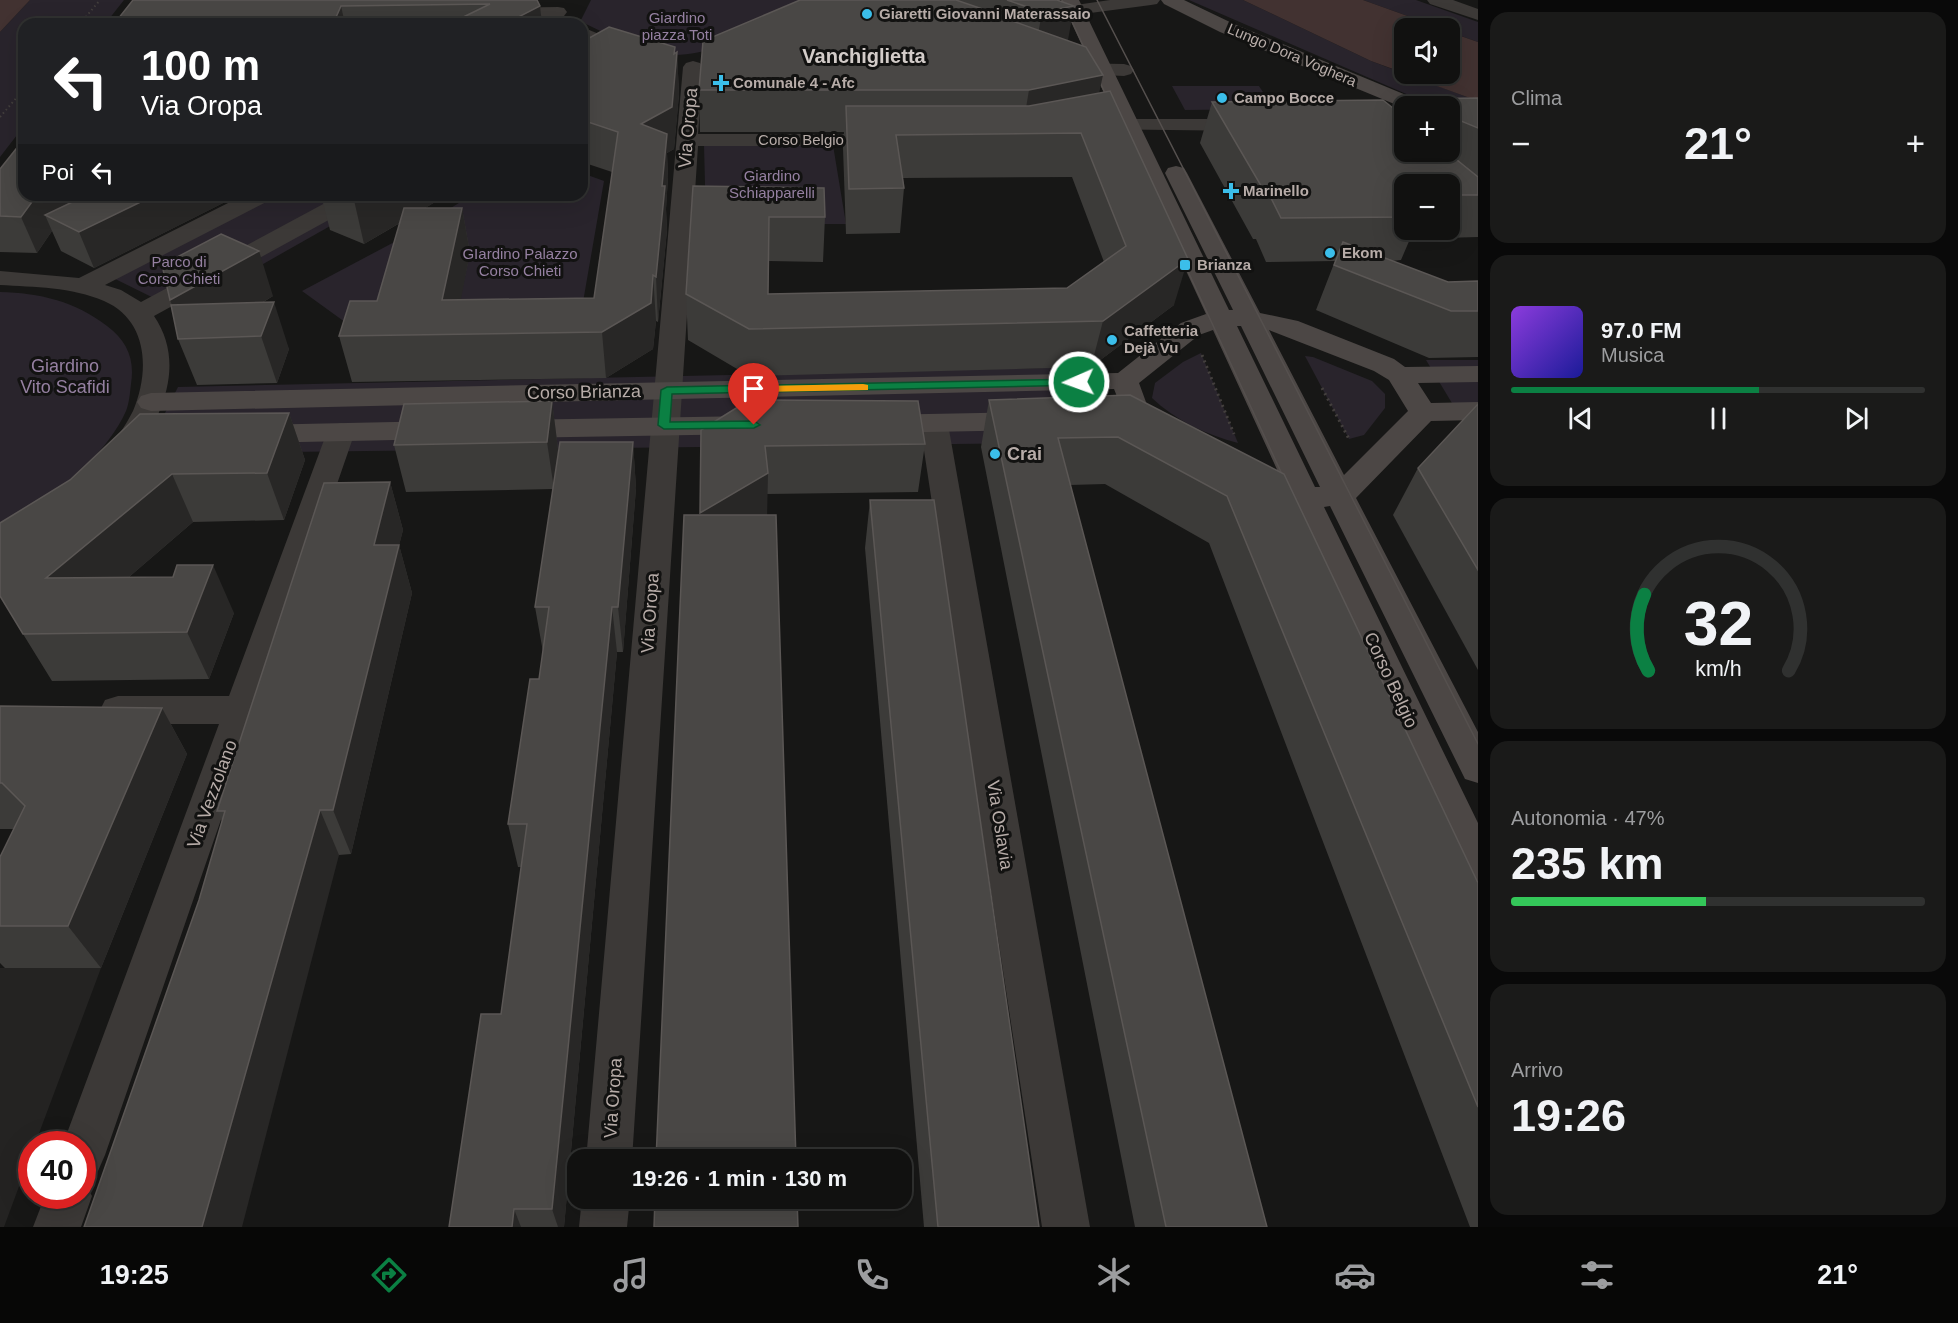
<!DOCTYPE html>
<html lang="it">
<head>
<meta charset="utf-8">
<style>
	:root { --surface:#111110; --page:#1a1a19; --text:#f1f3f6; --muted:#9c9d9f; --line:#303130; --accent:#0b8043 }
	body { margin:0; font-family:Arial,sans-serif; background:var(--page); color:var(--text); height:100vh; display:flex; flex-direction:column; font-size:22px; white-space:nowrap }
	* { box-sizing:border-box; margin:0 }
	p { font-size:20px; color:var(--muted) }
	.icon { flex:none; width:33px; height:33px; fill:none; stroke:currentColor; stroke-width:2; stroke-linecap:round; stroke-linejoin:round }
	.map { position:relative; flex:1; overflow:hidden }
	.drawer { display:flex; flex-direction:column; gap:12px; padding:12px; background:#090909; width:480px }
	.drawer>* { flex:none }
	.banner { position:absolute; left:18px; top:18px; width:570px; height:183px; border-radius:18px; box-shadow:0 6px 24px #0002,0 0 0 2px var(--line); background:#202124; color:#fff; overflow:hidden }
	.buttons { position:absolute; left:1394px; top:18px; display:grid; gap:12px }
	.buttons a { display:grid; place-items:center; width:66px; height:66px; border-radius:12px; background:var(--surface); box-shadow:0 6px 24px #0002,0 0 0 2px var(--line); font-size:30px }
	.speed { position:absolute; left:18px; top:1131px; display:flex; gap:12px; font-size:30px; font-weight:700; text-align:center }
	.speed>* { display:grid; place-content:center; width:78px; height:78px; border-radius:50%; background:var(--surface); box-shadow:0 6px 24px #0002,0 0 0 2px var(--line); line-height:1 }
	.speed .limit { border:9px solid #d22; background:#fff; color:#111 }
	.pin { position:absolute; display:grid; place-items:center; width:51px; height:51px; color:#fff; margin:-62px -26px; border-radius:50% 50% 50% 0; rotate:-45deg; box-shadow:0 0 6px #0007 }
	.pin .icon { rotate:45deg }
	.me { position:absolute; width:66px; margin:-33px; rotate:268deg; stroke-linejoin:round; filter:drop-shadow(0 0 4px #0008) }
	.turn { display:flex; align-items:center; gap:21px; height:126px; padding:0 24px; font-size:27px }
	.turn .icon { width:78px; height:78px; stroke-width:2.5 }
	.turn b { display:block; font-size:42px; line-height:51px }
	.then { display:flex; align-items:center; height:57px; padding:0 24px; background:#0003; gap:12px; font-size:22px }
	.big { font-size:45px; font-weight:600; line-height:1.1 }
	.drawer .tile { flex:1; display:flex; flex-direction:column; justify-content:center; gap:9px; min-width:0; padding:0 21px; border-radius:18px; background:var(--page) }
	.drawer .dial { align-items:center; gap:0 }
	.dial svg { height:156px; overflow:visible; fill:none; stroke:var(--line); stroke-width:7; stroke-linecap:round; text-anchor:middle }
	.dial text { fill:var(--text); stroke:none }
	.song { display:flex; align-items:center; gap:18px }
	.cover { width:72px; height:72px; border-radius:9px; background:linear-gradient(135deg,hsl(270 70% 55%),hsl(240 70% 35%)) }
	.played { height:6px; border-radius:3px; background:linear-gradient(90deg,var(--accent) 60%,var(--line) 60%) }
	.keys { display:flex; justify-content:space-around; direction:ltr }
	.heat { display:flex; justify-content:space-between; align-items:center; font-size:33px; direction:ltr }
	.charge { height:9px; border-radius:4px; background:linear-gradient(90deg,#34c759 47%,var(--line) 0) }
	.trip { position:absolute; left:567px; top:1149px; width:345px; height:60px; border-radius:18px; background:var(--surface); box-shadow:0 6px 24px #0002,0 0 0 2px var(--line); font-weight:600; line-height:60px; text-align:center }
	.dock { display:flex; height:96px; justify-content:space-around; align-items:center; background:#070706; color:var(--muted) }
	.dock .icon { width:42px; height:42px }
	.dock .selected { color:var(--accent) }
	.dock b { font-size:27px; color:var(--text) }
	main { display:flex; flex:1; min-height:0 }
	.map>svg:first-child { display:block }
</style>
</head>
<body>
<main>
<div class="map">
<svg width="1478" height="1227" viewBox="0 0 1478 1227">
	<rect width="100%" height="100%" fill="#171716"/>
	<polygon fill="#242322" points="0,968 101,968 35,1144 32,1144 31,1154 4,1227 0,1227"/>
	<g fill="#29242c">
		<polygon points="30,0 124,0 105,24 24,24 24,126 0,157 0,32"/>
		<path d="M591,0H811C762,25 702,70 645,50C625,43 605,33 586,24L581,20Z"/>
		<polygon points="1189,0 1243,0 1371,61 1478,101 1434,106"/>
		<polygon points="1363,0 1416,0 1478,22 1478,42 1449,32 1449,28 1441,28"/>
		<polygon points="1172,86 1259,86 1274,109 1185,110"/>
		<polygon points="704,145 833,145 846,224 706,224"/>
		<polygon points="582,173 604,181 578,331 349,325 302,291 400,239 472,195 582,195"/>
		<polygon points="255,195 385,195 180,311 101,272"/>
		<path d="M0,292C39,293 75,301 107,326C127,341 135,359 131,384C130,393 129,404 126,411C103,462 44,503 0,535Z"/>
		<path d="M1201,353L1238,443C1207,435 1176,421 1152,398L1155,383L1183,362Z"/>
		<polygon points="1305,356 1313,357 1372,381 1385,394 1385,408 1364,435 1349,439"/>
		<polygon points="1426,360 1478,360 1478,433 1470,433"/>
		<polygon points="1091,367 1117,442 286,452 153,437 178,387"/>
	</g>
	<g fill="#423231">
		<polygon points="0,0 30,0 0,32"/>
		<polygon points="1243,0 1363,0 1441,28 1404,28 1404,73 1371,61"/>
		<polygon points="1449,32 1478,42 1478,101 1404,74 1449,74"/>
	</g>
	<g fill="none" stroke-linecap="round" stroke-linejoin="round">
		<g stroke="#433f3d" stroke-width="2" stroke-dasharray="1.5 3" stroke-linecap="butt">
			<polyline points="80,24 100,0"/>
			<polyline points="0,117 24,89"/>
		</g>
		<g stroke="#433f3d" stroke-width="3" stroke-dasharray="2 4" stroke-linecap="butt">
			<polyline points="1202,355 1234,434"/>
			<polyline points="1322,388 1349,439"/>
		</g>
		<g fill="#3c3937" fill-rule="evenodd">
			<polygon points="1110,0 1160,0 1157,4 1151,5 1075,15 1069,14 1066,10 1069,6"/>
			<polygon points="1427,0 1453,0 1478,9 1478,20 1430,4"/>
			<polygon points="558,7 564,8 567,12 564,16 497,18 491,17 488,13 491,9 497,8"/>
			<polygon points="582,27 640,51 643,55 640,59 626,59 582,40"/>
			<polygon points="693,61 700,63 703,67 698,134 889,134 897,135 900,140 897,145 889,146 698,146 632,1160 586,1160 683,67 686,63"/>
			<polygon points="1069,63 1124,64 1131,66 1134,70 1131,74 1124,76 1062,73 1059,69 1062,65"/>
			<polygon points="1095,119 1251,119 1258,121 1262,125 1258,129 1251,131 1088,129 1084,125 1088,121"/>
			<path d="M244,195H273L270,200L105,285L121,290L141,302L340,195H368L365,200L154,316C186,363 163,416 133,457L123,459L113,457L109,450C117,437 126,425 133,411C150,371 148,320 104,301C72,287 34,287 0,285V271L79,278Z"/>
			<polygon points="934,415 944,418 948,424 1090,1227 1042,1227 920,424 924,418"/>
			<polygon points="341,423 351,426 355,432 105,1155 98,1171 82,1178 82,1144 63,1144 219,724 118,724 105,720 100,710 105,700 118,696 229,696 327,432 331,426"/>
			<polygon points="82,1178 92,1196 81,1227 33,1227 45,1196 82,1196"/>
			<polygon points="582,1198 630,1198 627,1227 579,1227"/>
		</g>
		<g fill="#4c4745" fill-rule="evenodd">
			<path d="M1061,0H1079L1229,310H1233L1165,173L1168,168L1176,166L1184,168L1187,173L1260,313L1298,321L1394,359L1405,367L1478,366V382L1418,383L1431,403L1478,402V420L1431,421L1356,498L1478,732V783L1465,779L1330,506L1324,507L1478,823V881L1464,876L1293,504L1241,483L1128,424L1114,389L151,411L141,408L137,402L141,396L151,393L1118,373L1181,323L1206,314ZM1237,326H1241L1320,487H1315ZM1213,330L1280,476L1150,413L1139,383L1199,335ZM1269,330L1374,371L1389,380L1408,411L1344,475Z"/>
			<polygon points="1161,0 1184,0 1234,24 1423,102 1426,106 1404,106 1404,108 1220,32 1164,4"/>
			<polygon points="1029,412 1039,415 1043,421 1039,427 1029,430 877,433 867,430 863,424 867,418 877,415"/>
			<polygon points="753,416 763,419 767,425 763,431 753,434 511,438 501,435 497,429 501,423 511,420"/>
			<polygon points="441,421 451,424 455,430 451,436 441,439 253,443 243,440 239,434 243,428 253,425"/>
		</g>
		<g stroke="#55504e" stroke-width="1.5">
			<polyline points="1062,0 1111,106"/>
			<polyline points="1097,0 1478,744"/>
			<polyline points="1178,250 1288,487"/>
		</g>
	</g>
	<g fill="#3c3b39" fill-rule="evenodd">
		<polygon points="133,0 537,0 540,6 542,24 114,24"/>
		<polygon points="800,0 1057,0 1068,41 1099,93 1174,305 1091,367 749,376 688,340 686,294 693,186 825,217 823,262 769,261 768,294 1067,288 1104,262 1072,177 903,178 904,188 900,233 846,234 843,148 844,132 700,132 699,90"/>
		<polygon points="582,42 675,47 675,53 677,52 679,94 674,149 667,153 668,177 666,209 667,230 658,322 656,321 653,349 606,378 352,382 339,336 377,301 400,223 364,244 330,230 321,195 447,195 425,208 462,208 470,253 460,300 594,298 612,172 582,162"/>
		<path d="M1478,98V237L1410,239L1401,260L1391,261L1448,282L1478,281V357L1429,358L1316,310L1335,261L1266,262L1256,239H1253L1200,143L1212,102L1400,114L1406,99ZM1404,106H1449V152H1404ZM1404,184H1449V230H1404Z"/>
		<polygon points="0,169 24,195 77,195 71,203 87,195 239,195 94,268 61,251 52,231 37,253 0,252"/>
		<polygon points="273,296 262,303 289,349 277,383 197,385 178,339 170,300"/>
		<polygon points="989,400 1284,474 1478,883 1478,1227 1470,1227 1209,543 1105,484 1070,485 1267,1227 1135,1227 981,447"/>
		<polygon points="552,401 558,449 557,460 633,442 636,488 623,652 617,652 564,1227 449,1227 501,1014 522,867 518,867 508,824 539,679 543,652 535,607 553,489 406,492 394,445"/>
		<polygon points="1478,404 1478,670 1393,515 1418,468"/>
		<polygon points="289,413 305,460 284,520 193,522 129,577 234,613 209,679 52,681 23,634 0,523"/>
		<polygon points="701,430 925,444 918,492 767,494 767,515 700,515"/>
		<polygon points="390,482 403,530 399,545 412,593 351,854 339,855 199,900 222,821 217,811"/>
		<polygon points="870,500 1039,1227 924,1227 865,548"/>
		<polygon points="0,706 162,708 187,754 101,968 5,968 0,963 0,857 14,829 0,829"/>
	</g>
	<g fill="#282726">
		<polygon points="341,6 345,24 333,24"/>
		<polygon points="540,6 542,24 505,24"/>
		<polygon points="1074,6 1067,46 1035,52 1042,12"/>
		<polygon points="675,47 676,71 677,52 679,94 674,149 667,153 668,177 666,209 667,230 658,322 656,277 641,124 674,54"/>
		<polygon points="1103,75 1094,117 1022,132 1029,90"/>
		<polygon points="37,195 77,195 58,222 45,215 52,231 37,253 21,217"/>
		<polygon points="155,195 239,195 94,268 79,232"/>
		<polygon points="362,195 447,195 364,244 354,200"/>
		<polygon points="462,208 470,253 454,334 442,300"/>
		<polygon points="259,251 273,296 202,338 185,338 170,300"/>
		<polygon points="1188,259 1174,305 1091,367 1103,321"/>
		<polygon points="653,275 656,321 653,349 606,378 602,332"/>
		<polygon points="274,302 289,349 277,383 261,336"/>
		<polygon points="552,401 558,449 554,489 547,442"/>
		<polygon points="289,413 305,460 284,520 267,473"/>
		<polygon points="633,442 636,488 623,652 618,607"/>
		<polygon points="768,473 767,520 702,560 700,513"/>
		<polygon points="172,474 193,522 73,625 46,578"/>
		<polygon points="390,482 403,530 398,550 399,545 412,593 351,854 333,810 374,545"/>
		<polygon points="213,565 234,613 209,679 187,632"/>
		<polygon points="612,607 617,652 564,1227 558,1227 552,1209"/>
		<polygon points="162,708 187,754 101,968 68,926"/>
		<polygon points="320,810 339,855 242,1227 202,1227"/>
		<polygon points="514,1209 521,1227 512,1227"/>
	</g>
	<g fill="#494745" stroke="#5b5755" stroke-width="1.5">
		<polygon points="133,0 537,0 540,6 505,24 449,24 490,4 341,6 333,24 114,24"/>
		<polygon points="800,0 956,0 1009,18 1004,18 1086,47 1103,75 1029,90 699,90 703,41"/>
		<polygon points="1007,0 1057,0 1074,6 1042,12"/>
		<polygon points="609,27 675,47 674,54 677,52 672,107 641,124 667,134 662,186 665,186 656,277 653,275 651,303 602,332 339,336 350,301 377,301 404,208 462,208 442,300 594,298 618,132 582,120 582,42"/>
		<polygon points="1110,91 1188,259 1103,321 749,329 686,294 693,186 824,188 825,217 769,217 768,294 1067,288 1126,246 1081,133 896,135 904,188 849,189 846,106 1029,106"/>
		<polygon points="1478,98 1478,128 1449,116 1449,106 1425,106 1406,99"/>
		<polygon points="1383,100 1404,117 1404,152 1447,152 1478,177 1478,195 1449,195 1449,184 1404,184 1404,217 1281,218 1270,196 1267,196 1212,102"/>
		<polygon points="24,139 24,195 37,195 21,217 0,216 0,169"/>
		<polygon points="87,195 155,195 79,232 45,215"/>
		<polygon points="342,195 362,195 354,200"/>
		<polygon points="221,234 259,251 170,300 162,265"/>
		<polygon points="1343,242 1448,282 1478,281 1478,311 1451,311 1334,265"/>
		<polygon points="274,302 261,336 178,339 171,305"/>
		<polygon points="1130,395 1284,474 1478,883 1478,1107 1227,496 1118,437 1058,438 1267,1227 1166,1227 989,400"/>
		<polygon points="749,400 918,401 925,444 765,446 768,473 700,513 701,430"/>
		<polygon points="552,401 547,442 394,445 404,404"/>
		<polygon points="1478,404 1478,570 1418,468"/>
		<polygon points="289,413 267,473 172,474 46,578 173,577 177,565 213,565 187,632 23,634 0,596 0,523 70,480 140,414"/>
		<polygon points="560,442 633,442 618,607 612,607 552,1209 514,1209 512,1227 449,1227 481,1014 501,1014 527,824 508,824 530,679 539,679 549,607 535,607"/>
		<polygon points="390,482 374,545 399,545 333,810 320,810 202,1227 84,1227 199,900 225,811 217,811 324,483"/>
		<polygon points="870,500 934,500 1039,1227 938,1227"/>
		<polygon points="684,515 776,515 796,1160 656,1160"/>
		<polygon points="0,706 162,708 68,926 0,926 0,857 25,806 2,783 0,783"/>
		<polygon points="655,1198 797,1198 798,1227 654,1227"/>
	</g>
	<polygon fill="#0b8043" stroke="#07532c" stroke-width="1.5" points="1079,379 1084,382 1083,385 672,394 670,422 754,421 760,425 754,428 664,429 658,425 661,390 667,387"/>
	<polygon fill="#f59e0b" points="863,384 868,385 868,390 756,392 750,389 756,386"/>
	<g fill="#3bbeea" stroke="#121211" stroke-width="2">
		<circle cx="867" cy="14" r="6"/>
		<path d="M718 74h6v6h6v6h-6v6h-6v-6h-6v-6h6z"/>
		<circle cx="1222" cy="98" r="6"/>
		<path d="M1228 182h6v6h6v6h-6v6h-6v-6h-6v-6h6z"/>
		<circle cx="1330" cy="253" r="6"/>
		<rect x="1179" y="259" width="12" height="12" rx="3"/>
		<circle cx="1112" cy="340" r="6"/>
		<circle cx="995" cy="454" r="6"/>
	</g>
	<g text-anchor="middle" stroke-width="6" stroke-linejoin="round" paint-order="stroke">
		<g font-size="15" font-weight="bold" fill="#b7aca8" stroke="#121211" text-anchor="start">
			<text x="879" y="19">Giaretti Giovanni Materassaio</text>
			<text x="733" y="88">Comunale 4 - Afc</text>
			<text x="1234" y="103">Campo Bocce</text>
			<text x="1243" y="196">Marinello</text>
			<text x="1342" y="258">Ekom</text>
			<text x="1197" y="270">Brianza</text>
			<text x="1124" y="336">Caffetteria<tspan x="1124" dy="17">Dejà Vu</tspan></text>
		</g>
		<g font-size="15" fill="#9580a1" stroke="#121211">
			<text x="677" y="23">Giardino<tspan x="677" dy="17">piazza Toti</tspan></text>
			<text x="772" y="181">Giardino<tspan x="772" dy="17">Schiapparelli</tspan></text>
			<text x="520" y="259">GIardino Palazzo<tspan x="520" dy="17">Corso Chieti</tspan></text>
			<text x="179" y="267">Parco di<tspan x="179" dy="17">Corso Chieti</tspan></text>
		</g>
		<g font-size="15" fill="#b7aca8" stroke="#121211">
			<text transform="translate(1292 55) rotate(23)" y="5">Lungo Dora Voghera</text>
			<text x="801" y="145">Corso Belgio</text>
		</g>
		<g font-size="18" fill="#b7aca8" stroke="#121211">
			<text transform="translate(688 128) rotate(-85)" y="6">Via Oropa</text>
			<text transform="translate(584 392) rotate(-1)" y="6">Corso Brianza</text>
			<text transform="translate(650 613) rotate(-86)" y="6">Via Oropa</text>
			<text transform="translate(1391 680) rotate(65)" y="6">Corso Belgio</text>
			<text transform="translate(212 794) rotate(-70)" y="6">Via Vezzolano</text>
			<text transform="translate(1000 825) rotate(81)" y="6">Via Oslavia</text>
			<text transform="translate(613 1098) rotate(-86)" y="6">Via Oropa</text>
		</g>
		<g font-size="18" fill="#9580a1" stroke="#121211">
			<text x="65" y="372">Giardino<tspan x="65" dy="21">Vito Scafidi</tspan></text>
		</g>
		<g font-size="18" font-weight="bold" fill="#b7aca8" stroke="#121211" text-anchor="start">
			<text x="1007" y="460">Crai</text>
		</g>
		<g font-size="20" font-weight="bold" fill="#d3ccc9" stroke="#121211">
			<text x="864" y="63">Vanchiglietta</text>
		</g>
	</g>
</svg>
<div class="buttons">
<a><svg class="icon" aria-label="sound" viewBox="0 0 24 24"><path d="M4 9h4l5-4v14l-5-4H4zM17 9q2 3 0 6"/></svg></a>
<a>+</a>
<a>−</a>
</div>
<div class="speed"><div class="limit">40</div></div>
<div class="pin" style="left:754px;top:425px;background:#d93025"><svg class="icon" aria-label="arrive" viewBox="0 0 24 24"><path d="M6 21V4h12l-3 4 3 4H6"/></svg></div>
<svg class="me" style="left:1079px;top:382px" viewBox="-20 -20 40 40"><circle r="17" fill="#0b8043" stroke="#fff" stroke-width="3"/><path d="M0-11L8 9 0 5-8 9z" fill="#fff"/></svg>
<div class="trip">19:26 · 1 min · 130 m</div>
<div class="banner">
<div class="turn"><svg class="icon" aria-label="left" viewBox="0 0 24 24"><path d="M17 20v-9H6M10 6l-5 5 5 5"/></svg><div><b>100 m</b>Via Oropa</div></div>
<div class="then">Poi<svg class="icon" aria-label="left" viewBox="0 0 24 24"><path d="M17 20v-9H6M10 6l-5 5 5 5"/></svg></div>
</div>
</div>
<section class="drawer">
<div class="tile"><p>Clima</p>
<div class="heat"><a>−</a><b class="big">21°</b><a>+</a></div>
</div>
<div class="tile">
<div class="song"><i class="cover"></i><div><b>97.0 FM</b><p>Musica</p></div></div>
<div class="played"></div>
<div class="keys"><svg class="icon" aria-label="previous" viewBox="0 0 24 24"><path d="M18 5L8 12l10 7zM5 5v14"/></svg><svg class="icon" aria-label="pause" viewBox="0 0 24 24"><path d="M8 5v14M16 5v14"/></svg><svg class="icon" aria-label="next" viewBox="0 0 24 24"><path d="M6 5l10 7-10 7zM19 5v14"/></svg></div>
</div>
<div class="tile dial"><svg viewBox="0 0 100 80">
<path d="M14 69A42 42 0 1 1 86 69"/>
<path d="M14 69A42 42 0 0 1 12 30" stroke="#0b8043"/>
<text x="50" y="56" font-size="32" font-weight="700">32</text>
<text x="50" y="72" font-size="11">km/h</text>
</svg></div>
<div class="tile"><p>Autonomia · 47%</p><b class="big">235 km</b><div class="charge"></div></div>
<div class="tile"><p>Arrivo</p><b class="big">19:26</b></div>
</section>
</main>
<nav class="dock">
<b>19:25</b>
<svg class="icon selected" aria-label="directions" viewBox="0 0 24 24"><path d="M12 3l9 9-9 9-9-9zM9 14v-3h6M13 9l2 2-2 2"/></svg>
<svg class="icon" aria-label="music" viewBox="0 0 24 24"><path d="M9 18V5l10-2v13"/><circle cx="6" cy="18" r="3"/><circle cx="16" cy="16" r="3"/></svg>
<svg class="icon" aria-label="phone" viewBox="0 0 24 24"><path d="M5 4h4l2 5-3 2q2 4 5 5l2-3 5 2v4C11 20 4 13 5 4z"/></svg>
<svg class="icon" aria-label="climate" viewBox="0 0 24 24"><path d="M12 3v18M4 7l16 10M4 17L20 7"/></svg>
<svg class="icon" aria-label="car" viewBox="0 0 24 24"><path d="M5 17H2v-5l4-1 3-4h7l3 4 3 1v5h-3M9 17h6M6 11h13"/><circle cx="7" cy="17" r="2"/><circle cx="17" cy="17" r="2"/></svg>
<svg class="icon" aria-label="filters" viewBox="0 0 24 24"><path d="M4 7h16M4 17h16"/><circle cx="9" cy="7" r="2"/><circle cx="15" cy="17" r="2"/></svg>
<b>21°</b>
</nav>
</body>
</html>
